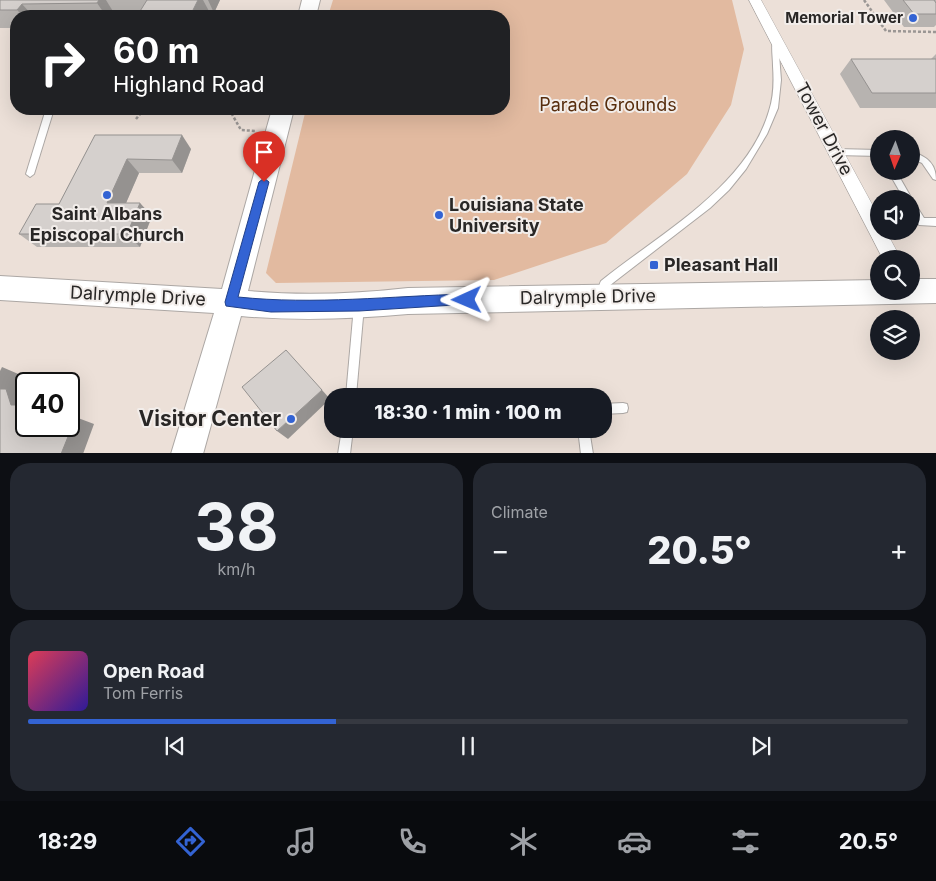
<!DOCTYPE html>
<html lang="en">
<head>
<meta charset="utf-8">
<style>
	:root { --surface:#171b24; --page:#242831; --text:#f1f3f6; --muted:#9ea1a6; --line:#363941; --accent:#3363d3 }
	body { margin:0; font-family:Inter,sans-serif; background:var(--page); color:var(--text); height:100vh; display:flex; flex-direction:column; font-size:19px; white-space:nowrap }
	* { box-sizing:border-box; margin:0 }
	p { font-size:16px; color:var(--muted) }
	.icon { flex:none; width:28px; height:28px; fill:none; stroke:currentColor; stroke-width:2; stroke-linecap:round; stroke-linejoin:round }
	.map { position:relative; height:453px; overflow:hidden }
	.side { display:flex; flex-direction:column; gap:10px; padding:10px; background:#0d0f14; flex:1 }
	.side>* { flex:none }
	.banner { position:absolute; left:10px; top:10px; width:500px; height:105px; border-radius:20px; box-shadow:0 5px 20px #0002; background:#202124; color:#fff; overflow:hidden }
	.needle { width:32px; rotate:182deg }
	.fabs { position:absolute; left:870px; top:130px; display:grid; gap:10px }
	.fabs a { display:grid; place-items:center; width:50px; height:50px; border-radius:50%; background:var(--surface); box-shadow:0 5px 20px #0002; font-size:25px }
	.speed { position:absolute; left:15px; top:372px; display:flex; gap:10px; font-size:25px; font-weight:700; text-align:center }
	.speed>* { display:grid; place-content:center; width:65px; height:65px; border-radius:50%; background:var(--surface); box-shadow:0 5px 20px #0002; line-height:1 }
	.speed .limit { border:2px solid #111; border-radius:8px; background:#fff; color:#111 }
	.pin { position:absolute; display:grid; place-items:center; width:42px; height:42px; color:#fff; margin:-51px -21px; border-radius:50% 50% 50% 0; rotate:-45deg; box-shadow:0 0 5px #0007 }
	.pin .icon { rotate:45deg }
	.me { position:absolute; width:55px; margin:-28px; rotate:269deg; stroke-linejoin:round; filter:drop-shadow(0 0 4px #0008) }
	.turn { display:flex; align-items:center; gap:18px; height:105px; padding:0 20px; font-size:22px }
	.turn .icon { width:65px; height:65px; stroke-width:2.5 }
	.turn b { display:block; font-size:35px; line-height:42px }
	.big { font-size:38px; font-weight:800; line-height:1.1 }
	.side .tile { flex:1; display:flex; flex-direction:column; justify-content:center; gap:8px; min-width:0; padding:0 18px; border-radius:20px; background:var(--page) }
	.side .dial { align-items:center; gap:0 }
	.dial b { font-size:65px; line-height:1 }
	.song { display:flex; align-items:center; gap:15px }
	.cover { width:60px; height:60px; border-radius:8px; background:linear-gradient(135deg,hsl(350 70% 55%),hsl(250 70% 35%)) }
	.played { height:5px; border-radius:2px; background:linear-gradient(90deg,var(--accent) 35%,var(--line) 35%) }
	.keys { display:flex; justify-content:space-around; direction:ltr }
	.heat { display:flex; justify-content:space-between; align-items:center; font-size:28px; direction:ltr }
	.side .tiles { flex:1; display:grid; gap:10px; grid-template-columns:1fr 1fr }
	.tile:last-child { grid-column:span 2 }
	.trip { position:absolute; left:324px; top:388px; width:288px; height:50px; border-radius:20px; background:var(--surface); box-shadow:0 5px 20px #0002; font-weight:800; line-height:50px; text-align:center }
	.tab-bar { display:flex; height:80px; justify-content:space-around; align-items:center; background:#090b0e; color:var(--muted) }
	.tab-bar .icon { width:35px; height:35px }
	.tab-bar .current { color:var(--accent) }
	.tab-bar b { font-size:22px; color:var(--text) }
	.map>svg:first-child { display:block }
</style>
</head>
<body>
<div class="map">
<svg width="936" height="454" viewBox="0 0 936 454">
	<rect width="100%" height="100%" fill="#f2edea"/>
	<path fill="#ece0d8" fill-rule="evenodd" d="M0,0H936V453H0ZM16,16H504V109H16ZM879,139H911V171H879ZM879,199H911V231H879ZM879,259H911V291H879ZM879,319H911V351H879ZM26,384H69V426H26ZM332,396H602V429H332Z"/>
	<polygon fill="#e2baa0" points="333,0 732,0 744,49 731,105 687,174 606,243 494,280 276,283 266,273 306,109 504,109 504,16 328,16"/>
	<g fill="none" stroke-linecap="round" stroke-linejoin="round">
		<defs>
			<g id="lane">
				<path d="M773,39H777L778,41L781,80L778,108L767,134L746,169L729,190L710,208L609,286V297L607,300L604,301L601,300C598,295 598,286 601,281C659,234 747,187 769,111C774,96 774,81 773,66C773,57 771,47 773,39Z"/>
				<polygon points="46,109 54,109 34,174 30,177 26,174"/>
				<polygon points="836,149 879,150 879,156 836,155 832,152"/>
				<path d="M911,151C927,157 936,163 936,180L933,179L922,163L911,158Z"/>
				<polygon points="888,171 896,171 912,199 911,201 914,202 924,218 936,218 936,226 919,225 911,212 911,199 904,199"/>
				<polygon points="359,302 362,303 364,306 356,396 346,396 354,306 356,303"/>
				<polygon points="623,403 627,404 628,408 627,412 623,413 602,414 602,404"/>
				<polygon points="342,429 353,429 350,454 338,454"/>
				<polygon points="578,429 589,429 593,454 581,454"/>
			</g>
			<polygon id="street" points="749,0 761,0 879,217 879,231 886,231 901,259 883,259"/>
			<g id="secondary">
				<polygon points="302,0 320,0 316,16 298,16"/>
				<path d="M272,109H294L248,291C301,296 355,294 408,288L879,280V291H911V279H936V303L408,314C353,319 297,321 241,316L203,454H171L214,313L0,300V276L222,289Z"/>
			</g>
		</defs>
		<use href="#lane" stroke="#aca7a4" stroke-width="2"/>
		<use href="#street" stroke="#aca7a4" stroke-width="1"/>
		<use href="#secondary" stroke="#aca7a4" stroke-width="2"/>
		<g stroke="#9a9694" stroke-width="2.5" stroke-dasharray="3 2" stroke-linecap="butt">
			<polyline points="864,0 886,31 936,32"/>
			<polyline points="229,109 241,130 256,131"/>
			<polyline points="136,119 144,109"/>
		</g>
		<use href="#lane" fill="#fff" fill-rule="evenodd"/>
		<use href="#street" fill="#fff" fill-rule="evenodd"/>
		<use href="#secondary" fill="#fff" fill-rule="evenodd"/>
	</g>
	<g fill="#b7b3b0">
		<polygon points="0,0 220,0 214,13 114,13 113,16 16,16 16,28 0,28"/>
		<polygon points="884,0 936,0 936,25 934,27 904,27"/>
		<polygon points="936,54 936,108 860,108 840,74 851,59 931,59"/>
		<polygon points="95,135 191,149 182,173 139,173 126,203 152,216 140,247 37,247 19,234 59,204"/>
	</g>
	<g fill="#959290">
		<polygon points="99,0 106,0 114,13 113,16 106,16 97,3"/>
		<polygon points="198,0 203,0 210,13 208,16 190,16"/>
		<polygon points="208,0 220,0 214,13"/>
		<polygon points="22,4 33,16 23,16 17,10"/>
		<polygon points="182,135 191,149 182,173 172,160"/>
		<polygon points="127,159 139,173 120,217 107,203"/>
		<polygon points="140,203 152,216 140,247 127,234"/>
		<polygon points="2,367 23,376 15,392 26,397 26,410 11,405 0,393 0,371"/>
		<polygon points="322,390 330,399 288,439 277,431"/>
		<polygon points="69,412 79,416 78,418 94,424 83,454 61,454 69,421"/>
	</g>
	<g fill="#d5d0cd" stroke="#959290">
		<polygon points="0,0 99,0 97,3 22,4 17,10 0,10"/>
		<polygon points="147,0 198,0 190,16 137,16"/>
		<polygon points="903,0 934,0 936,3 936,14 914,14"/>
		<polygon points="851,59 936,59 936,93 872,93"/>
		<polygon points="95,135 182,135 172,160 127,159 107,203 140,203 127,234 19,234 36,204 59,204"/>
		<polygon points="286,350 322,390 277,431 242,387"/>
		<polygon points="0,389 6,389 11,405 26,405 26,426 69,426 69,417 76,417 61,454 0,454"/>
	</g>
	<path fill="#3363d3" stroke="#214089" d="M264,178L269,182L238,297C315,305 391,296 467,294L471,296L473,300L471,304L359,311L271,312L226,306L225,302L259,182Z"/>
	<g fill="#3363d3" stroke="#f2edea" stroke-width="2">
		<circle cx="913" cy="18" r="5"/>
		<circle cx="107" cy="195" r="5"/>
		<circle cx="439" cy="215" r="5"/>
		<rect x="649" y="260" width="10" height="10" rx="2.5"/>
		<circle cx="291" cy="419" r="5"/>
	</g>
	<g text-anchor="middle" stroke-width="4" stroke-linejoin="round" paint-order="stroke">
		<g font-size="15" font-weight="bold" fill="#292726" stroke="#f2edea" text-anchor="end">
			<text x="903" y="23">Memorial Tower</text>
		</g>
		<g font-size="18" fill="#572d0d" stroke="#f2edea">
			<text x="608" y="111">Parade Grounds</text>
		</g>
		<g font-size="18" fill="#292726" stroke="#f2edea">
			<text transform="translate(824 129) rotate(62)" y="6">Tower Drive</text>
			<text transform="translate(138 296) rotate(3)" y="6">Dalrymple Drive</text>
			<text transform="translate(588 297) rotate(-1)" y="6">Dalrymple Drive</text>
		</g>
		<g font-size="18" font-weight="bold" fill="#292726" stroke="#f2edea" text-anchor="start">
			<text x="449" y="211">Louisiana State<tspan x="449" dy="21">University</tspan></text>
			<text x="107" y="220" text-anchor="middle">Saint Albans<tspan x="107" dy="21">Episcopal Church</tspan></text>
			<text x="664" y="271">Pleasant Hall</text>
		</g>
		<g font-size="21" font-weight="bold" fill="#292726" stroke="#f2edea" text-anchor="end">
			<text x="281" y="426">Visitor Center</text>
		</g>
	</g>
</svg>
<div class="fabs">
<a><svg class="needle" viewBox="-14 -14 28 28"><path d="M0-13l5 13h-10z" fill="#e53935"/><path d="M0 13l5-13h-10z" fill="#9ea1a6"/></svg></a>
<a><svg class="icon" aria-label="sound" viewBox="0 0 24 24"><path d="M4 9h4l5-4v14l-5-4H4zM17 9q2 3 0 6"/></svg></a>
<a><svg class="icon" aria-label="search" viewBox="0 0 24 24"><circle cx="10" cy="10" r="6"/><path d="M15 15l6 6"/></svg></a>
<a><svg class="icon" aria-label="layers" viewBox="0 0 24 24"><path d="M12 4l9 5-9 5-9-5zM3 14l9 5 9-5"/></svg></a>
</div>
<div class="speed"><div class="limit">40</div></div>
<div class="pin" style="left:264px;top:182px;background:#d93025"><svg class="icon" aria-label="arrive" viewBox="0 0 24 24"><path d="M6 21V4h12l-3 4 3 4H6"/></svg></div>
<svg class="me" style="left:467px;top:300px" viewBox="-20 -20 40 40"><path d="M0-17L14 15 0 8-14 15z" fill="#3363d3" stroke="#fff" stroke-width="4"/></svg>
<div class="trip">18:30 · 1 min · 100 m</div>
<div class="banner">
<div class="turn"><svg class="icon" aria-label="right" viewBox="0 0 24 24"><path d="M7 20v-9h11M14 6l5 5-5 5"/></svg><div><b>60 m</b>Highland Road</div></div>
</div>
</div>
<section class="side">
<div class="tiles">
<div class="tile dial"><b>38</b><p>km/h</p></div>
<div class="tile"><p>Climate</p>
<div class="heat"><a>−</a><b class="big">20.5°</b><a>+</a></div>
</div>
<div class="tile">
<div class="song"><i class="cover"></i><div><b>Open Road</b><p>Tom Ferris</p></div></div>
<div class="played"></div>
<div class="keys"><svg class="icon" aria-label="previous" viewBox="0 0 24 24"><path d="M18 5L8 12l10 7zM5 5v14"/></svg><svg class="icon" aria-label="pause" viewBox="0 0 24 24"><path d="M8 5v14M16 5v14"/></svg><svg class="icon" aria-label="next" viewBox="0 0 24 24"><path d="M6 5l10 7-10 7zM19 5v14"/></svg></div>
</div>
</div>
</section>
<nav class="tab-bar">
<b>18:29</b>
<svg class="icon current" aria-label="directions" viewBox="0 0 24 24"><path d="M12 3l9 9-9 9-9-9zM9 14v-3h6M13 9l2 2-2 2"/></svg>
<svg class="icon" aria-label="music" viewBox="0 0 24 24"><path d="M9 18V5l10-2v13"/><circle cx="6" cy="18" r="3"/><circle cx="16" cy="16" r="3"/></svg>
<svg class="icon" aria-label="phone" viewBox="0 0 24 24"><path d="M5 4h4l2 5-3 2q2 4 5 5l2-3 5 2v4C11 20 4 13 5 4z"/></svg>
<svg class="icon" aria-label="climate" viewBox="0 0 24 24"><path d="M12 3v18M4 7l16 10M4 17L20 7"/></svg>
<svg class="icon" aria-label="car" viewBox="0 0 24 24"><path d="M5 17H2v-5l4-1 3-4h7l3 4 3 1v5h-3M9 17h6M6 11h13"/><circle cx="7" cy="17" r="2"/><circle cx="17" cy="17" r="2"/></svg>
<svg class="icon" aria-label="filters" viewBox="0 0 24 24"><path d="M4 7h16M4 17h16"/><circle cx="9" cy="7" r="2"/><circle cx="15" cy="17" r="2"/></svg>
<b>20.5°</b>
</nav>
</body>
</html>
